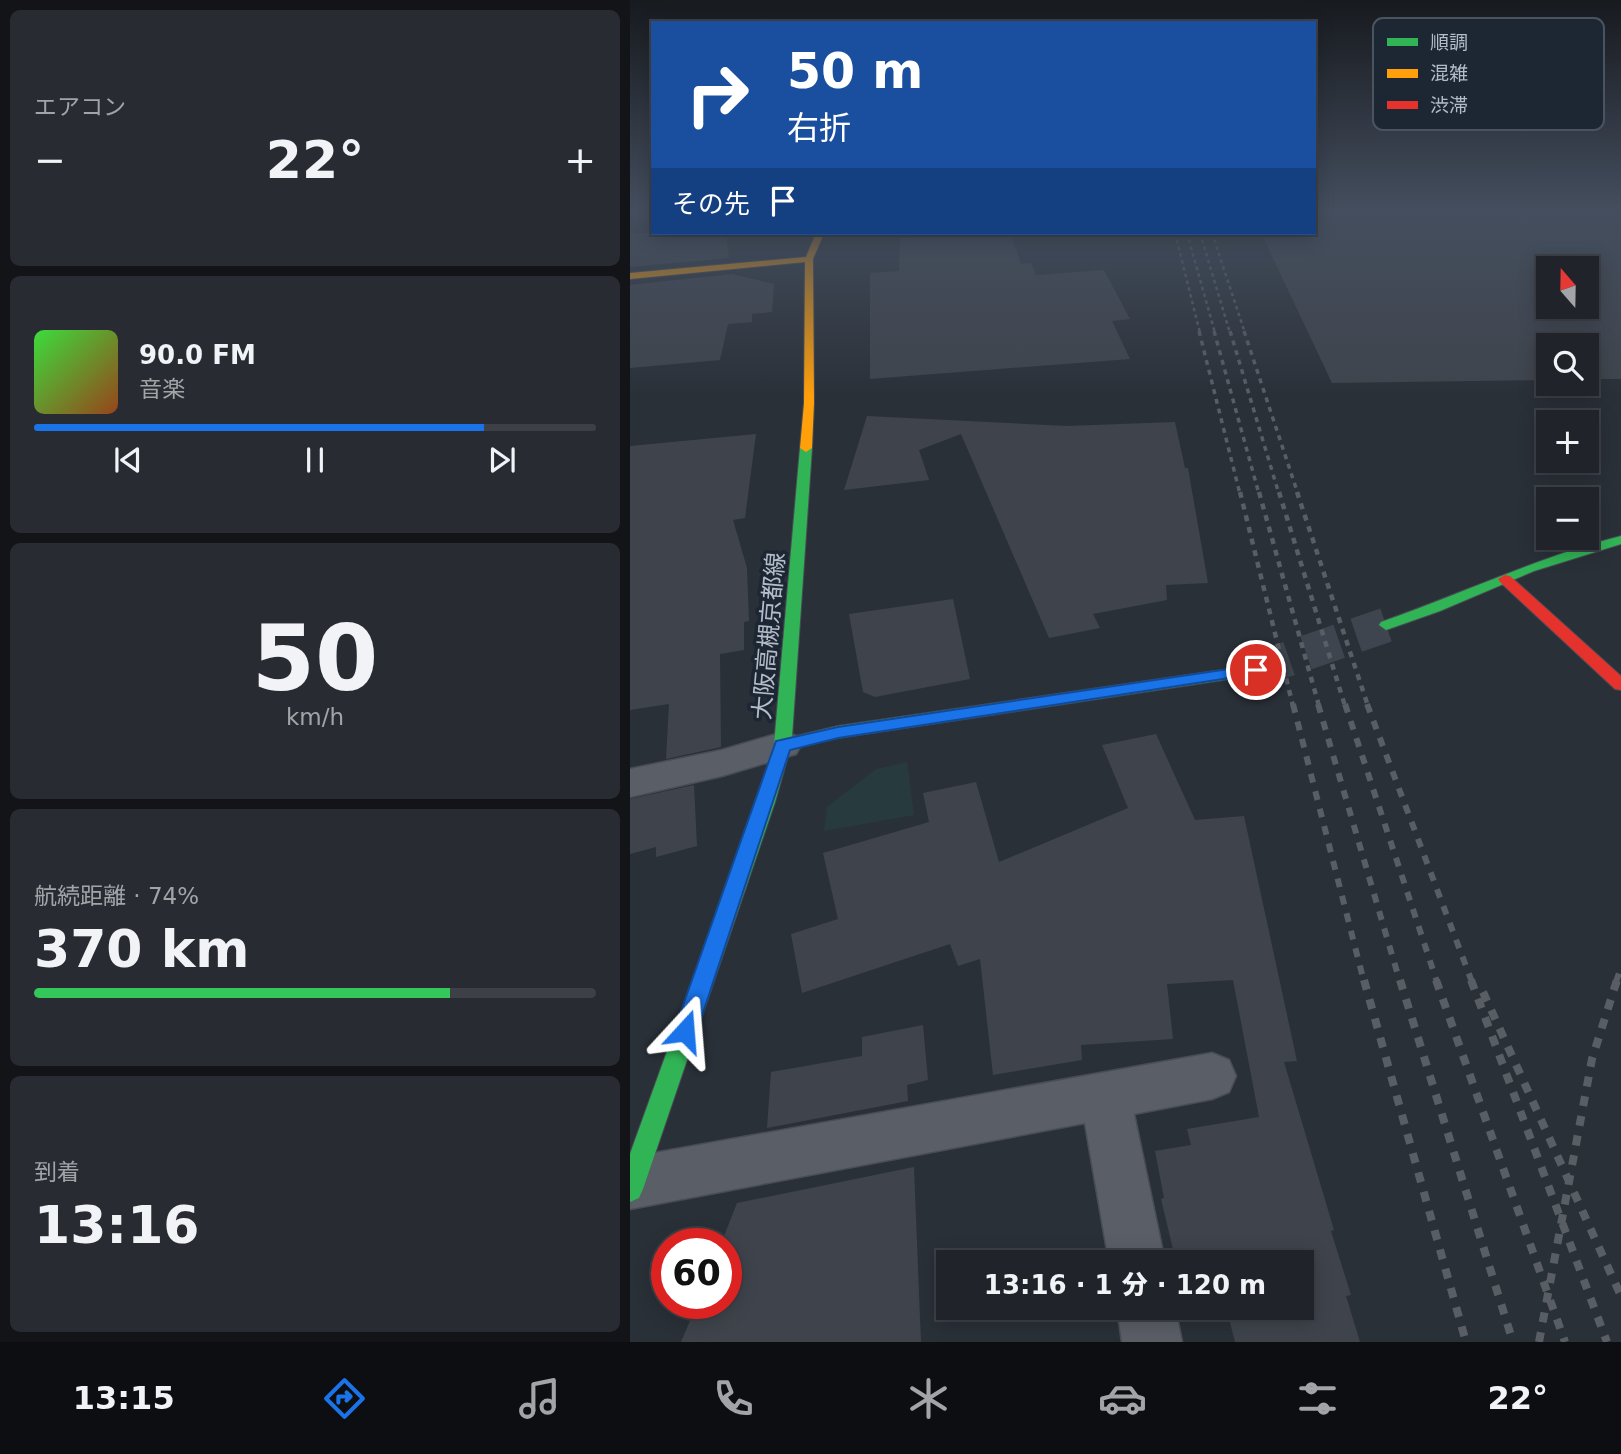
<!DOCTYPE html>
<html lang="ja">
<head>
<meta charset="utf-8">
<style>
	:root { --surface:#20242a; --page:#282c32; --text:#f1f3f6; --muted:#a2a4a8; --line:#3d4147; --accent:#1a73e8 }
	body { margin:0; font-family:"DejaVu Sans","Noto Sans JP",sans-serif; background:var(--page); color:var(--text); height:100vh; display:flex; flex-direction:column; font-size:26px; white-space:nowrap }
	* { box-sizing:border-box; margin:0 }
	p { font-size:23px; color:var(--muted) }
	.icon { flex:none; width:38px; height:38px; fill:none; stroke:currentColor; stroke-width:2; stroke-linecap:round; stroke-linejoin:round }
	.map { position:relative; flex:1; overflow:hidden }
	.side { display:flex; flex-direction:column; gap:10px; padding:10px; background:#121417; width:630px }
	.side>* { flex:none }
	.top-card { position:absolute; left:21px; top:21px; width:665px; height:214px; border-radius:0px; box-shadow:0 4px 18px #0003,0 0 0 2px var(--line); background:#1a4fa0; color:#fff; overflow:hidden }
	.needle { width:46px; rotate:340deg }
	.controls { position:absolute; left:906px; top:256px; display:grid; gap:14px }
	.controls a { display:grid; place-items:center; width:63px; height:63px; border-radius:0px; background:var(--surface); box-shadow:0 4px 18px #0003,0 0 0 2px var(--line); font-size:35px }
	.speed { position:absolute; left:21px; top:1228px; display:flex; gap:14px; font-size:35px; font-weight:700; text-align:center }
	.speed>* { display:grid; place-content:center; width:91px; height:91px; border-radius:50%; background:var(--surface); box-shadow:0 4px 18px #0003,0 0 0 2px var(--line); line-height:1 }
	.speed .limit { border:10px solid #d22; background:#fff; color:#111 }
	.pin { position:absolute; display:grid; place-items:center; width:60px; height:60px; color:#fff; margin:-30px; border:4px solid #fff; border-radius:50%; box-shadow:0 2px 7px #0007 }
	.me { position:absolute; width:77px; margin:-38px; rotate:19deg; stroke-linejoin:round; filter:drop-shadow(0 0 5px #0008) }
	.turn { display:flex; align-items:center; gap:24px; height:147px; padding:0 21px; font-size:32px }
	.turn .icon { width:91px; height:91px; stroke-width:2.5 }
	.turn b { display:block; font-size:49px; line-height:60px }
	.then { display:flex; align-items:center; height:66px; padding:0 21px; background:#0003; gap:14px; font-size:26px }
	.big { font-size:52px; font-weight:800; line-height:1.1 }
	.side .card { flex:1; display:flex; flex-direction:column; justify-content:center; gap:10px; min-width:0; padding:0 24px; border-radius:10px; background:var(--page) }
	.side .dial { align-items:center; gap:0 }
	.dial b { font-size:91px; line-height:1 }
	.song { display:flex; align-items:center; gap:21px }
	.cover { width:84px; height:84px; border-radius:10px; background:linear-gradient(135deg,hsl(120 70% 55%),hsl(20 70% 35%)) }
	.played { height:7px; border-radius:4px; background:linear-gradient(90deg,var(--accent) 80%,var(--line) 80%) }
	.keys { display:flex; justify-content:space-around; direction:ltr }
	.heat { display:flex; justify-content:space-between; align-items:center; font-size:38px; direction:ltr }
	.charge { height:10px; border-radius:5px; background:linear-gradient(90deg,#34c759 74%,var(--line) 0) }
	.trip { position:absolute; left:306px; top:1250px; width:378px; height:70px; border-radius:0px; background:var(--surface); box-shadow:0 4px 18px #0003,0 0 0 2px var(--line); font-weight:800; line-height:70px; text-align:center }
	.tabs { display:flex; height:112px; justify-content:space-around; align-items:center; background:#0d0e11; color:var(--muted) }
	.tabs .icon { width:49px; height:49px }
	.tabs .current { color:var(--accent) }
	.tabs b { font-size:32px; color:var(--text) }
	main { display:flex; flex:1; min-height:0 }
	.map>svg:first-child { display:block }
</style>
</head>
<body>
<main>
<section class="side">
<div class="card"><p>エアコン</p>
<div class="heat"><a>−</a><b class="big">22°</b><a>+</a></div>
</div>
<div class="card">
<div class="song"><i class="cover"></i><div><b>90.0 FM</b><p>音楽</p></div></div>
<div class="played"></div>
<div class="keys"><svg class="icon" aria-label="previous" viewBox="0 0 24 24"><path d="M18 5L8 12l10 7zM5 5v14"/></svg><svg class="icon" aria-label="pause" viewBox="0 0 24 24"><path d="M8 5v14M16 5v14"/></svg><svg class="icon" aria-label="next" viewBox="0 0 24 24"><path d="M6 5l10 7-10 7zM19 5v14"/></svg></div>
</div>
<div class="card dial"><b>50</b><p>km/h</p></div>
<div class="card"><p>航続距離 · 74%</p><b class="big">370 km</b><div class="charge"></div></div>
<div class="card"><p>到着</p><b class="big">13:16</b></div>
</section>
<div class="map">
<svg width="991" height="1342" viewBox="0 0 991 1342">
	<rect width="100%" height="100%" fill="#2a3038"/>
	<polygon fill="#273a3e" points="277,762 284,815 194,831 197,807 246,769"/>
	<g fill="#3f444c" fill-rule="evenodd">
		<path d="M684,208H991V379H957V345H919V380L702,383L631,233H684ZM919,268H957V306H919Z"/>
		<polygon points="0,233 96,233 99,258 0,267"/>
		<polygon points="380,233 391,264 401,263 406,275 474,270 500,319 482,321 500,359 240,379 240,273 269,271 270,238"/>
		<polygon points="102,274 144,284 142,312 122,314 122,322 98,324 90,360 0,368 0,285"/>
		<polygon points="237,416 437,426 545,422 555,468 558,468 578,583 536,585 537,600 463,614 470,628 419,638 331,434 289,450 299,480 214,490"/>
		<polygon points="126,434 115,518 103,520 117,568 119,621 114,622 114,650 90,654 91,747 36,759 39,704 0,710 0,446"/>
		<polygon points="323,599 340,679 245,697 233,692 219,614"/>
		<polygon points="526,734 565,820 614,816 667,1061 654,1062 704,1230 701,1231 721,1295 716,1296 730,1342 605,1342 596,1307 672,1307 672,1262 546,1262 531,1199 534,1198 525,1151 561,1145 557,1129 629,1117 603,980 537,984 543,1039 451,1045 452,1060 363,1075 350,959 328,966 320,944 172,993 161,934 208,919 193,853 299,822 293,793 346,782 369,862 498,808 472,745"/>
		<polygon points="64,785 67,846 26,857 26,847 0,854 0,799"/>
		<polygon points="293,1025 298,1080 277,1085 278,1101 137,1128 141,1072 232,1056 232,1037"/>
		<polygon points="284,1167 291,1342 51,1342 67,1304 96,1304 96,1244 91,1244 107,1203"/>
	</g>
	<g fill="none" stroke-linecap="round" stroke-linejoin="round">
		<polyline stroke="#3f454e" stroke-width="35" stroke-dasharray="35 18" stroke-linecap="butt" points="626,670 756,625"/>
		<defs>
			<g id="street">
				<polygon points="153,732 166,736 171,745 166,754 92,776 0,797 0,769 92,750"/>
				<polygon points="582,1053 599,1060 606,1076 599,1092 582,1099 504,1114 535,1262 479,1262 455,1123 0,1209 2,1157"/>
				<polygon points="487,1307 545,1307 552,1342 492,1342"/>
			</g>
			<g id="fast">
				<polygon points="176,444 182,448 162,737 208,726 626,665 634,670 626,675 208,738 160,749 145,802 13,1189 9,1198 0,1202 0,1154 127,802 144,745 170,448"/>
				<path d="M991,536V544L904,571L810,611L756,630L749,625L751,622C831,594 908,557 991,536Z"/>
			</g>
			<polygon id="slow" points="186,233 194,233 183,259 184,403 182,448 176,452 170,448 174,403 175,262 0,279 0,273 176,257"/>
			<polygon id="jam" points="875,575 880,576 991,676 991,690 985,689 870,582 868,579"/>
		</defs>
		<use href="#street" stroke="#484c55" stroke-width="3"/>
		<use href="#fast" stroke="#484c55" stroke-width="2"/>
		<use href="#slow" stroke="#484c55" stroke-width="2"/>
		<use href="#jam" stroke="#484c55" stroke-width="2"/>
		<use href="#street" fill="#5a5e66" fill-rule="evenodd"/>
		<use href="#fast" fill="#30b455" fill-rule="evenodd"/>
		<use href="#slow" fill="#ff9f0a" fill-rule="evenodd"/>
		<use href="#jam" fill="#e5322d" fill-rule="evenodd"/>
		<g stroke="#595d64" stroke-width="2.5" stroke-dasharray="3.5 3.5" stroke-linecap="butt">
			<polyline points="545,233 570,333"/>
			<polyline points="557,233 585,333"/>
			<polyline points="570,233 600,333"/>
			<polyline points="582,233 615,333"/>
		</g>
		<g stroke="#595d64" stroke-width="3.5" stroke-dasharray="5 5" stroke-linecap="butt">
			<polyline points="569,331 610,494"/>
			<polyline points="584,331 629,494"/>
			<polyline points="600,331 649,494"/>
			<polyline points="614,331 668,494"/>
		</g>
		<g stroke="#595d64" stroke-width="4.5" stroke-dasharray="6 6" stroke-linecap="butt">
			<polyline points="610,492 663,706"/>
			<polyline points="629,492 689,706"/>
			<polyline points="649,492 715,706"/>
			<polyline points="667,492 738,706"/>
		</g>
		<g stroke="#595d64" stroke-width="6" stroke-dasharray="9 9" stroke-linecap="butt">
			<polyline points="663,704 734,982"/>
			<polyline points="688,704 770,982"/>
			<polyline points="715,704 807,982"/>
			<polyline points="737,704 842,982"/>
			<polyline points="986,982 991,967"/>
		</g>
		<g stroke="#595d64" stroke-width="8" stroke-dasharray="10 10" stroke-linecap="butt">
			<polyline points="734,980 836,1342"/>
			<polyline points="770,980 883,1342"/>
			<polyline points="806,980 935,1342"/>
			<polyline points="841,980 977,1342"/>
			<polyline points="853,992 991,1296"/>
			<polyline points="909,1342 962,1059 987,980"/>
		</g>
	</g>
	<linearGradient id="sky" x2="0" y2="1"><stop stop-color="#171a1f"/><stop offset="0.53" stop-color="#444e5e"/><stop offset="1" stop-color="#444e5e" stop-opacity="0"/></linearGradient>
	<rect width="991" height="396" fill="url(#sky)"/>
	<polygon fill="#1a73e8" stroke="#114b97" stroke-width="2" points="626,665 634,670 632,673 208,738 160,750 67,1031 63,1038 55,1041 47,1038 44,1031 146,741 208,727"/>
	<g text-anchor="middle" stroke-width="7" stroke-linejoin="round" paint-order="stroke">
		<g font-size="24" fill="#b4bcc9" stroke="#1d2633">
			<text transform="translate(139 636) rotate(-85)" y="8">大阪高槻京都線</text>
		</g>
	</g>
	<rect x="743" y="18" width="231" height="112" rx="10" fill="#1d2633" stroke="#4a5360" stroke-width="2"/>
	<rect x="757" y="38" width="31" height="8" fill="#30b455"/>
	<rect x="757" y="69" width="31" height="9" fill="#ff9f0a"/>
	<rect x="757" y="101" width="31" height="8" fill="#e5322d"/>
	<g font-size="19" fill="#b4bcc9">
		<text x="800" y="49">順調</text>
		<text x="800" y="80">混雑</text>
		<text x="800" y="112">渋滞</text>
	</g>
</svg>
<div class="controls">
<a><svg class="needle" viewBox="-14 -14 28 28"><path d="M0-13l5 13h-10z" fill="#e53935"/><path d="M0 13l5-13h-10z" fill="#a2a4a8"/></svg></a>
<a><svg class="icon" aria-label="search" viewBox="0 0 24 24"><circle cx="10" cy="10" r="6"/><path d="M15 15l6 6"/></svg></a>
<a>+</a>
<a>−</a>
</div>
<div class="speed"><div class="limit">60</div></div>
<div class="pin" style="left:626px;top:670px;background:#d93025"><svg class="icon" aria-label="arrive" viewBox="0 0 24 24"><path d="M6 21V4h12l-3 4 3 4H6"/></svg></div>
<svg class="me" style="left:55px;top:1031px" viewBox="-20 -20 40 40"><path d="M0-17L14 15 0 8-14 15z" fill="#1a73e8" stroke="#fff" stroke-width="4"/></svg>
<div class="trip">13:16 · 1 分 · 120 m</div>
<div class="top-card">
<div class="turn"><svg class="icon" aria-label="right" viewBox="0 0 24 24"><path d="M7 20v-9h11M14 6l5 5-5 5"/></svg><div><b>50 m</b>右折</div></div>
<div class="then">その先<svg class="icon" aria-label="arrive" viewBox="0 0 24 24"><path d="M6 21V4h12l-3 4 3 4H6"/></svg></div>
</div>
</div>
</main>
<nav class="tabs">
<b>13:15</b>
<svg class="icon current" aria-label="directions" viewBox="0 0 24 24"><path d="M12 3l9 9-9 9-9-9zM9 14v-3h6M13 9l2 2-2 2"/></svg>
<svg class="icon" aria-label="music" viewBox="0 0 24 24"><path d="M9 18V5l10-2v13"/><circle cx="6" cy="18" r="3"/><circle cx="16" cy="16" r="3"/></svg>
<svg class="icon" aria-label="phone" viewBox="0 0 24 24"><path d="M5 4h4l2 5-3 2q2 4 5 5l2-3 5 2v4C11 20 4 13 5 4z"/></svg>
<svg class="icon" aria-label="climate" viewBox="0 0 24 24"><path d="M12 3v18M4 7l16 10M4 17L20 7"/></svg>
<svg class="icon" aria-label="car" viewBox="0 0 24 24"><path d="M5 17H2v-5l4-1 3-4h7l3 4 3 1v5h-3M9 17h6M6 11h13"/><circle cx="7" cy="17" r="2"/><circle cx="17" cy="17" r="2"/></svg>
<svg class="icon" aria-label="filters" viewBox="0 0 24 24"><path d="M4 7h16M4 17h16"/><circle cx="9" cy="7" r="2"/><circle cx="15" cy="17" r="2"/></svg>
<b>22°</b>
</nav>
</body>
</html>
